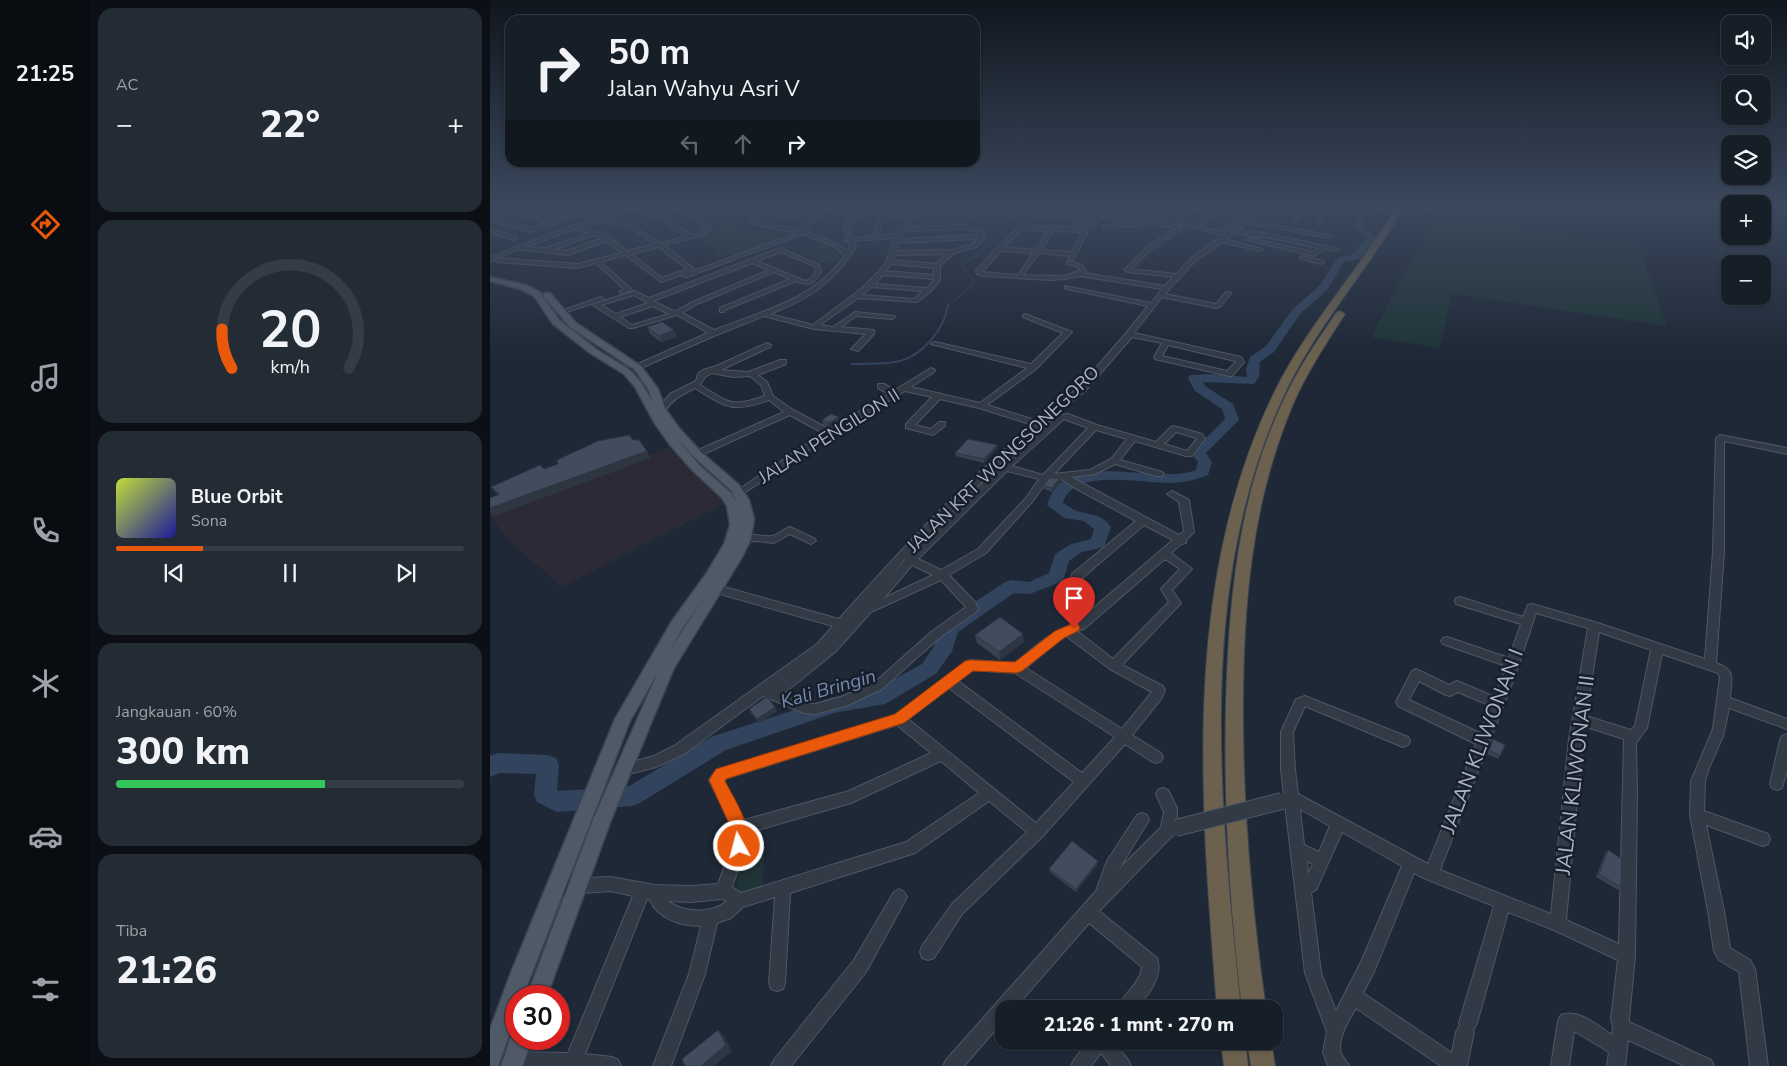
<!DOCTYPE html>
<html lang="id">
<head>
<meta charset="utf-8">
<style>
	:root { --surface:#161e28; --page:#232b34; --text:#f1f3f6; --muted:#9ea2a8; --line:#353c45; --accent:#ea580c }
	body { margin:0; font-family:"Nunito Sans",sans-serif; background:var(--page); color:var(--text); height:100vh; display:flex; flex-direction:column; font-size:19px; white-space:nowrap }
	* { box-sizing:border-box; margin:0 }
	p { font-size:16px; color:var(--muted) }
	.icon { flex:none; width:28px; height:28px; fill:none; stroke:currentColor; stroke-width:2; stroke-linecap:round; stroke-linejoin:round }
	.map { position:relative; flex:1; overflow:hidden }
	.details { display:flex; flex-direction:column; gap:8px; padding:8px; background:#0c1016; width:400px }
	.details>* { flex:none }
	.banner { position:absolute; left:15px; top:15px; width:475px; height:152px; border-radius:15px; box-shadow:0 1px 4px #0004,0 0 0 1px var(--line); background:#161e28; color:var(--text); overflow:hidden }
	.fabs { position:absolute; left:1231px; top:15px; display:grid; gap:10px }
	.fabs a { display:grid; place-items:center; width:50px; height:50px; border-radius:10px; background:var(--surface); box-shadow:0 1px 4px #0004,0 0 0 1px var(--line); font-size:25px }
	.speed { position:absolute; left:15px; top:985px; display:flex; gap:10px; font-size:25px; font-weight:700; text-align:center }
	.speed>* { display:grid; place-content:center; width:65px; height:65px; border-radius:50%; background:var(--surface); box-shadow:0 1px 4px #0004,0 0 0 1px var(--line); line-height:1 }
	.speed .limit { border:8px solid #d22; background:#fff; color:#111 }
	.pin { position:absolute; display:grid; place-items:center; width:42px; height:42px; color:#fff; margin:-51px -21px; border-radius:50% 50% 50% 0; rotate:-45deg; box-shadow:0 0 5px #0007 }
	.pin .icon { rotate:45deg }
	.me { position:absolute; width:55px; margin:-28px; rotate:353deg; stroke-linejoin:round; filter:drop-shadow(0 0 4px #0008) }
	.turn { display:flex; align-items:center; gap:18px; height:105px; padding:0 20px; font-size:22px }
	.turn .icon { width:65px; height:65px; stroke-width:2.5 }
	.turn b { display:block; font-size:35px; line-height:42px }
	.lanes { display:flex; align-items:center; height:48px; padding:0 20px; background:#0003; justify-content:center; gap:25px; direction:ltr }
	.lanes .off { opacity:.35 }
	.big { font-size:38px; font-weight:800; line-height:1.1 }
	.details .card { flex:1; display:flex; flex-direction:column; justify-content:center; gap:8px; min-width:0; padding:0 18px; border-radius:15px; background:var(--page) }
	.details .dial { align-items:center; gap:0 }
	.dial svg { height:130px; overflow:visible; fill:none; stroke:var(--line); stroke-width:7; stroke-linecap:round; text-anchor:middle }
	.dial text { fill:var(--text); stroke:none }
	.song { display:flex; align-items:center; gap:15px }
	.cover { width:60px; height:60px; border-radius:8px; background:linear-gradient(135deg,hsl(70 70% 55%),hsl(240 70% 35%)) }
	.played { height:5px; border-radius:2px; background:linear-gradient(90deg,var(--accent) 25%,var(--line) 25%) }
	.keys { display:flex; justify-content:space-around; direction:ltr }
	.heat { display:flex; justify-content:space-between; align-items:center; font-size:28px; direction:ltr }
	.charge { height:8px; border-radius:4px; background:linear-gradient(90deg,#34c759 60%,var(--line) 0) }
	.trip { position:absolute; left:505px; top:1000px; width:288px; height:50px; border-radius:15px; background:var(--surface); box-shadow:0 1px 4px #0004,0 0 0 1px var(--line); font-weight:800; line-height:50px; text-align:center }
	main { display:flex; flex:1; min-height:0 }
	.dock { display:flex; flex-direction:column; width:90px; justify-content:space-around; align-items:center; background:#090c10; color:var(--muted) }
	.dock .icon { width:35px; height:35px }
	.dock .active { color:var(--accent) }
	.dock b { font-size:22px; color:var(--text) }
	.map>svg:first-child { display:block }
</style>
</head>
<body>
<main>
<nav class="dock">
<b>21:25</b>
<svg class="icon active" aria-label="directions" viewBox="0 0 24 24"><path d="M12 3l9 9-9 9-9-9zM9 14v-3h6M13 9l2 2-2 2"/></svg>
<svg class="icon" aria-label="music" viewBox="0 0 24 24"><path d="M9 18V5l10-2v13"/><circle cx="6" cy="18" r="3"/><circle cx="16" cy="16" r="3"/></svg>
<svg class="icon" aria-label="phone" viewBox="0 0 24 24"><path d="M5 4h4l2 5-3 2q2 4 5 5l2-3 5 2v4C11 20 4 13 5 4z"/></svg>
<svg class="icon" aria-label="climate" viewBox="0 0 24 24"><path d="M12 3v18M4 7l16 10M4 17L20 7"/></svg>
<svg class="icon" aria-label="car" viewBox="0 0 24 24"><path d="M5 17H2v-5l4-1 3-4h7l3 4 3 1v5h-3M9 17h6M6 11h13"/><circle cx="7" cy="17" r="2"/><circle cx="17" cy="17" r="2"/></svg>
<svg class="icon" aria-label="filters" viewBox="0 0 24 24"><path d="M4 7h16M4 17h16"/><circle cx="9" cy="7" r="2"/><circle cx="15" cy="17" r="2"/></svg>
</nav>
<section class="details">
<div class="card"><p>AC</p>
<div class="heat"><a>−</a><b class="big">22°</b><a>+</a></div>
</div>
<div class="card dial"><svg viewBox="0 0 100 80">
<path d="M14 69A42 42 0 1 1 86 69"/>
<path d="M14 69A42 42 0 0 1 8 45" stroke="#ea580c"/>
<text x="50" y="56" font-size="32" font-weight="700">20</text>
<text x="50" y="72" font-size="11">km/h</text>
</svg></div>
<div class="card">
<div class="song"><i class="cover"></i><div><b>Blue Orbit</b><p>Sona</p></div></div>
<div class="played"></div>
<div class="keys"><svg class="icon" aria-label="previous" viewBox="0 0 24 24"><path d="M18 5L8 12l10 7zM5 5v14"/></svg><svg class="icon" aria-label="pause" viewBox="0 0 24 24"><path d="M8 5v14M16 5v14"/></svg><svg class="icon" aria-label="next" viewBox="0 0 24 24"><path d="M6 5l10 7-10 7zM19 5v14"/></svg></div>
</div>
<div class="card"><p>Jangkauan · 60%</p><b class="big">300 km</b><div class="charge"></div></div>
<div class="card"><p>Tiba</p><b class="big">21:26</b></div>
</section>
<div class="map">
<svg width="1297" height="1066" viewBox="0 0 1297 1066">
	<rect width="100%" height="100%" fill="#1e2836"/>
	<polygon fill="#2c2a37" points="178,448 235,503 72,587 21,543 0,516 0,511"/>
	<g fill="#203437">
		<polygon points="205,206 254,206 256,213 252,226 259,230 296,237 251,255 227,256 224,254 226,249 215,240 225,235 225,217"/>
		<polygon points="946,206 1035,206 1034,229 1148,244 1177,326 962,294 950,348 881,337 912,278 930,249"/>
		<polygon points="331,243 352,254 348,259 335,264 307,252"/>
		<polygon points="274,855 273,888 247,895 249,862"/>
	</g>
	<g fill="none" stroke-linecap="round" stroke-linejoin="round">
		<path stroke="#31435d" stroke-width="1" d="M458,306L479,288L484,280L472,266L474,261L488,256L489,251C510,241 506,227 526,215L523,206"/>
		<path stroke="#31435d" stroke-width="2" d="M362,364C396,363 417,368 441,340C451,328 455,319 458,305"/>
		<g fill="#31435d" fill-rule="evenodd">
			<polygon points="933,206 941,206 938,213 925,216 925,212 931,209"/>
			<path d="M897,208L901,211L900,213L878,214L873,220V225L887,240L877,248L876,253L867,260L854,262L838,289L810,314L784,352L770,362L769,377L764,384L713,382L715,386L743,404L749,420L716,453L722,462L718,475C705,480 694,483 680,483C653,484 583,467 573,503C577,505 581,508 584,510C598,515 612,513 621,527L614,547L592,552L579,561L573,581L540,594L524,593L468,632L462,651L446,674L395,704L344,713L236,750L150,803L142,806L67,812L47,802L44,795L46,774L10,773L0,777V756L8,753L58,755L66,758L69,765L67,790L69,791L139,786L221,737L344,697L384,690L432,664L443,648L453,623L515,582L521,580L539,582L559,573L565,554L581,544L601,539L604,529L594,521L574,518L557,505C574,446 665,486 706,470L708,462L701,453L735,419L732,409L705,391L698,378L700,375L720,374L757,377L756,369L760,357L776,346L802,310L830,285L848,257L861,255L868,250L869,245L877,239L865,226V220L872,210Z"/>
		</g>
		<defs>
			<g id="minor">
				<path d="M11,206H16L20,210L62,221L85,213L62,206C78,206 96,217 110,217C121,217 133,208 143,206C158,203 189,227 201,235L211,233L216,228L182,206H188L222,228L215,235L174,245L203,268L204,269L201,272L307,233L258,223L264,206H268L267,210L321,217L332,209L315,208L313,206H342L324,220L316,231L347,244L357,251L360,247L358,242L354,240L357,238L353,229L357,221L369,211V209L375,206H381L377,210L416,217L413,219L395,218L388,236L406,234L409,230L408,228L412,227L421,216L416,212L418,209L485,213L495,206H501L481,220L478,218L481,215L422,212L427,215L418,227L474,225L491,230L495,237L486,247L464,253L450,266V280L441,291L427,302L368,298L330,325L343,327L365,312L404,316L405,317L402,319L366,316L351,327L384,330V334L368,351L361,349L376,334L324,329L274,316L224,336L137,374H134V370L218,333L187,315L143,328H139L104,306V304L145,291L159,298L290,248L329,265L332,271C324,283 320,287 306,281L235,310L234,312H230V308L300,279L284,272L207,304L192,313L224,330C270,312 326,299 355,255L343,246L313,234L197,277H193L192,275L171,282L135,255L111,262L142,290L132,294L129,292L134,289L106,263L87,268L7,262L5,259L0,261V257L81,226L105,219L91,215L42,232L0,221V217L42,228L56,223L16,212L11,208ZM147,208L175,222L195,236L171,243L144,226L117,219ZM374,212L390,216L382,236L362,238L359,229L361,223ZM266,213L318,220L312,230L263,221ZM111,220L140,228L165,244L137,251L120,237L91,227ZM85,229L99,233L56,248L35,247ZM474,229L487,232L488,235L409,239L415,231ZM105,235L112,238L77,251L64,249ZM404,238L396,262L388,272L371,289L323,325L280,314C321,298 343,283 366,247L364,241ZM487,239L482,245L462,250L406,251L408,243ZM116,241L132,253L87,264L7,258L29,249L78,255ZM169,247L197,269L172,278L141,254ZM290,252L324,266L326,271L321,279L315,281L267,261ZM457,254L446,264L402,260L405,255ZM262,263L279,270L203,302L186,311L181,310L163,301ZM401,264L444,268V275L395,271ZM393,275L444,279V280L437,288L385,284ZM381,287L433,291L424,299L372,295ZM144,295L158,303L126,314L111,305ZM163,306L179,314L142,325L130,317Z"/>
				<polygon points="574,206 594,206 621,209 603,226 585,226 582,224 585,222 602,222 606,218 541,216 538,214 541,212 609,215 614,210 576,208"/>
				<path d="M638,206L677,212L678,216L670,222L690,226L692,229L663,248L641,269L686,274C694,266 702,256 712,250C731,236 752,226 765,206H770L760,220L843,236L840,238L757,223L749,230L775,233L849,249L846,251L834,249L824,256L757,240L760,238L823,252L828,248L775,237H765L745,233L735,239L773,249L770,251L732,242L704,262L675,294L726,304L736,292H740L741,293L731,306L726,308L672,297L644,333L751,357L754,362L742,376H739L665,359L664,357L672,343L642,337L596,390L527,447L417,557L511,465L568,415L578,414L607,425L666,442L681,427L684,426L712,434L715,439L702,456H696L645,441L630,460L672,472L674,474L672,476H666L625,464L605,474L581,477L689,535L694,531L689,502L677,494L682,491L699,500L704,532L696,540V543L691,544L681,553L702,569L682,590L691,603L632,665L673,686L675,690L671,699L642,735L671,753L673,757L671,761L666,763L661,761L635,744L552,837L472,914L444,958L438,960L432,958L430,952L432,946L462,904L537,832L499,801L425,853L300,893L295,983L293,989L287,991L281,989L279,983L285,897L253,907L241,918L227,923L215,974L181,1066H163L199,974L211,926C191,926 168,919 160,900L157,899L95,1054L122,1057L128,1060L131,1066H16L14,1061L17,1055L23,1052L78,1053L143,896L121,891L65,895L60,892L57,887L60,882L65,879L121,877L165,885L200,886L228,884L242,846L243,828L219,780L226,770L405,715L476,662L480,660L525,663C543,648 561,631 584,624L578,585L582,574L646,521L585,488L571,479L558,480L542,502L496,553L459,575L486,603L488,609L486,612L449,638L392,689L358,705L326,714L314,713L273,696L194,754L166,767L132,776L127,774L125,770L127,766L164,756L184,746L327,644L343,626L223,592L222,589L223,586L227,585L349,619C410,551 472,483 543,425L489,408L450,399L425,425L441,429L449,422H455V426L443,435L416,428V424L442,397L415,391L342,435L248,497L245,496L243,494L245,492L333,433L300,415L207,457L203,454L204,452L294,412L279,400C242,413 237,408 205,388C192,395 183,398 175,411L165,414H162V410L169,407L180,394L206,381L208,374L213,370L226,366L277,343L281,345L280,347L231,370L258,372L290,360H296V364L268,375L277,382L283,396L303,410L339,429L399,394L388,388V384H394L405,390L441,368L445,370L444,372L421,387L490,403L537,368L441,344L445,342L541,364L573,333L533,317V315L535,314L582,332L546,369L497,405L548,421L590,386L637,332L658,306L577,289L575,288V286L661,303L672,289L590,276L575,279L561,280L493,276L487,274L486,270L528,227L563,226L593,228L597,233L583,260L578,259L580,256L549,253L533,275L575,276L590,270L588,267L577,264V262L579,261L592,265L596,271L594,273L675,286L683,277L637,272L634,270L659,245L686,228L665,225L613,228V226L615,225L664,221L668,219L649,218L618,221L615,219L625,217ZM641,209L673,214V215L670,217L649,214L633,216ZM531,230L558,231L545,250L514,247ZM564,231L591,232L582,252L551,250ZM511,251L543,253L528,275L492,272ZM678,345L745,361L746,362L737,371L672,356ZM222,373L243,377L260,376L271,385L275,396C240,408 240,403 210,385L215,377ZM574,419L598,428L553,475L522,466ZM606,430L637,439L621,459L600,470L564,474ZM686,432L706,438L707,439L697,451L674,444ZM517,471L549,479L536,498L488,549L451,570L428,559ZM654,525L683,540L594,616L588,585L591,579ZM416,558L415,560L397,580L415,559ZM675,559L690,569L671,589L679,602L623,659L587,631L594,629ZM422,565L443,575L394,598ZM451,580L476,607L441,632L384,683L351,697L326,704L315,703L293,694L345,652L381,612ZM576,636L620,669L662,692L632,729L536,668L561,646ZM482,670L525,673L625,737L592,773L468,681ZM459,688L584,782L546,823L418,719ZM407,725L441,753L359,791L254,820L234,781L235,779ZM451,761L489,793L416,842L251,893L242,887L256,846L257,833L361,803ZM233,899L237,901C222,914 194,913 178,901L200,902Z"/>
				<polygon points="664,206 709,206 708,209 691,221 703,225 715,219 729,206 734,206 719,221 708,227 729,231 751,215 757,206 762,206 755,217 730,235 685,223 685,221 700,209 667,208"/>
				<polygon points="811,206 815,206 814,209 836,212 831,224 826,223 831,214 812,212 807,221 803,221"/>
				<polygon points="0,229 26,237 27,238 24,240 0,233"/>
				<polygon points="813,256 833,261 834,262 831,264 811,259 810,258"/>
				<polygon points="111,297 114,299 113,300 73,313 68,312"/>
				<path d="M1230,435L1297,448V454L1234,441V552L1226,663C1247,670 1241,680 1240,698L1297,719V729L1239,708L1233,736L1219,768L1215,781L1214,811L1278,834L1280,839L1278,844L1273,846L1216,825L1234,911L1240,948L1260,960L1265,969L1278,1066H1260L1249,972L1229,960L1224,951L1218,911L1200,815L1201,781L1223,729L1230,677L1228,673L1172,654L1157,728L1146,743L1147,793L1145,956L1139,1019V1022L1221,1060L1224,1066H1195L1138,1040L1135,1066H1117L1119,1052L1084,1031L1079,1066H1061L1068,1021L1071,1015C1088,1008 1108,1026 1122,1035L1123,1028L1121,1019L1128,960L1064,930L1018,912L987,1023L983,1030L984,1032L977,1066H951L866,1008C859,1020 847,1038 851,1053C852,1057 857,1061 859,1066H838L833,1052L837,1032L815,973L791,770V732L806,699L815,696L918,737L920,741L918,745L913,747L815,706L803,732L805,770L808,794L938,864L986,744L908,706L906,702L922,671L926,669L959,685L967,681L1005,697L1016,666L953,644L951,641L953,638L957,637L1019,658L1031,624L966,604L965,601L966,598L970,597L1033,617L1038,605L1042,604L1108,623L1215,659L1223,552L1226,438ZM1046,613L1098,628L1079,739L1061,914L950,870L1025,676ZM1109,632L1161,650L1145,726L1141,730L1096,716ZM929,681L956,695L960,696L968,692L1001,706L990,733L919,700ZM1094,726L1134,739L1129,944L1076,920ZM810,809L840,826L829,852L814,845ZM852,832L912,866L872,960L846,1011L831,973L821,892L826,890ZM817,861L823,864L818,874ZM924,873L936,879L1004,906L969,1023L970,1025L966,1032L962,1053L873,993L884,972Z"/>
				<path d="M300,527L325,539L326,541L321,544L300,534L284,543L267,541L255,542L250,539C259,530 271,538 282,536C288,535 294,529 300,527Z"/>
				<polygon points="1297,734 1297,770 1292,788 1287,790 1282,788 1280,784 1290,740 1292,736"/>
				<path d="M673,788L678,790L687,808V822L691,823L693,828L691,833L682,836L609,911L667,958C674,976 657,996 646,1009H627C633,993 650,985 652,967L599,923L524,1009H514V1020L474,1066H453L456,1060L606,891L617,861L647,815L652,813L657,815L659,820L629,869L671,827L674,812L666,794L668,790Z"/>
				<polygon points="409,889 414,892 417,897 376,972 301,1066 281,1066 284,1060 364,960 404,892"/>
				<polygon points="598,1041 624,1041 638,1060 641,1066 621,1066 611,1053 601,1066 581,1066 584,1060"/>
			</g>
			<g id="major">
				<path d="M0,277L36,285L50,292L69,320L106,349L140,370L152,384L163,402L158,389L145,370L80,327L54,297V293H60L86,323L151,366L168,389L176,410L189,428L211,452L249,485L259,500L264,519L261,539L251,559L184,668L174,692L121,820L57,996H37L103,820L168,672L140,721L33,996H26V1016L8,1066H0V1029L22,970L125,719L182,621L216,574L234,544L240,525L237,506L232,498L202,470L180,445L165,424L145,387L134,374L100,353L63,324L44,296L30,289L0,281ZM183,434L203,456L241,490L248,505L241,493L210,466ZM215,596L178,653L192,629Z"/>
				<polygon points="26,1030 26,1039 42,1039 33,1066 11,1066 23,1031"/>
			</g>
			<g id="highway">
				<path d="M907,206H914L904,224C868,281 823,333 794,395C705,585 730,806 751,1009H727C711,804 691,586 783,395C805,349 837,308 867,266C881,246 895,227 907,206Z"/>
				<path d="M850,311L855,314C835,345 815,375 801,409C761,506 753,608 753,712C753,812 762,910 776,1009H752C739,898 732,786 737,674C741,581 752,491 791,406C806,372 826,342 847,312Z"/>
				<polygon points="731,1041 755,1041 758,1066 734,1066"/>
				<polygon points="757,1041 781,1041 785,1066 761,1066"/>
			</g>
		</defs>
		<use href="#minor" stroke="#4f5765" stroke-width="2"/>
		<use href="#major" stroke="#3b4350" stroke-width="3"/>
		<use href="#highway" stroke="#3c4450" stroke-width="2"/>
		<use href="#minor" fill="#323a46" fill-rule="evenodd"/>
		<use href="#major" fill="#4f5967" fill-rule="evenodd"/>
		<use href="#highway" fill="#6c614e" fill-rule="evenodd"/>
		<defs>
			<polyline id="minor-bridge-far1" points="787,802 792,801"/>
			<polyline id="minor-bridge" points="686,828 792,801"/>
		</defs>
		<use href="#minor-bridge-far1" stroke="#4f5765" stroke-width="15" stroke-linecap="butt"/>
		<use href="#minor-bridge" stroke="#4f5765" stroke-width="18" stroke-linecap="butt"/>
		<use href="#minor-bridge-far1" stroke="#323a46" stroke-width="12"/>
		<use href="#minor-bridge" stroke="#323a46" stroke-width="16"/>
	</g>
	<g fill="#384251">
		<polygon points="157,327 187,337 171,342 160,334"/>
		<polygon points="332,420 350,420 339,427 333,424"/>
		<polygon points="143,440 157,451 160,458 3,516 0,512 0,498 8,495 1,487"/>
		<polygon points="507,448 494,463 466,456 465,453"/>
		<polygon points="571,482 562,492 554,489 553,486"/>
		<polygon points="485,635 534,642 510,660 487,643"/>
		<polygon points="259,709 287,711 269,723 261,713"/>
		<polygon points="1003,739 1015,745 1008,759 997,754"/>
		<polygon points="1118,850 1131,887 1128,890 1106,877 1115,854"/>
		<polygon points="608,861 608,864 586,892 560,872 559,869"/>
	</g>
	<g fill="#2e3642">
		<polygon points="184,330 187,337 171,342 169,336"/>
		<polygon points="349,417 350,420 339,427 338,423"/>
		<polygon points="507,445 507,448 494,463 494,459"/>
		<polygon points="157,451 160,458 3,516 0,512 0,508"/>
		<polygon points="570,478 571,482 562,492 562,488"/>
		<polygon points="533,634 534,642 510,660 509,652"/>
		<polygon points="285,707 287,711 269,723 267,719"/>
		<polygon points="608,861 608,864 586,892 586,889"/>
		<polygon points="228,1030 234,1036 242,1051 224,1066 211,1066"/>
	</g>
	<g fill="#414d5e" stroke="#2e3642">
		<polygon points="172,322 184,330 169,336 157,327"/>
		<polygon points="341,414 349,417 338,423 332,420"/>
		<polygon points="139,435 143,440 149,440 157,451 0,508 0,498 10,494 1,487 50,465 54,469 68,464 67,460 108,441"/>
		<polygon points="478,439 507,445 494,459 465,453"/>
		<polygon points="559,478 570,478 562,488 553,486"/>
		<polygon points="510,617 533,634 509,652 485,635"/>
		<polygon points="277,697 285,707 267,719 259,709"/>
		<polygon points="1003,739 1015,745 1010,756 999,750"/>
		<polygon points="582,841 608,861 586,889 559,869"/>
		<polygon points="1118,850 1132,859 1131,887 1109,874"/>
		<polygon points="228,1030 236,1045 211,1066 195,1066 192,1059"/>
	</g>
	<linearGradient id="sky" x2="0" y2="1"><stop stop-color="#10161e"/><stop offset="0.58" stop-color="#3b485d"/><stop offset="1" stop-color="#3b485d" stop-opacity="0"/></linearGradient>
	<rect width="1297" height="355" fill="url(#sky)"/>
	<path fill="#ea580c" stroke="#983908" d="M584,623L588,624L590,628L588,631L574,638L532,671L527,673L483,671L414,723L236,779L235,781C245,801 265,828 255,852L249,854L244,852L241,846V828L219,780L226,769L405,714L475,661L480,660L525,662L565,631Z"/>
	<g text-anchor="middle" stroke-width="5" stroke-linejoin="round" paint-order="stroke">
		<g font-size="18" fill="#abb4c4" stroke="#171f2a">
			<text transform="translate(339 436) rotate(-32)" y="6">JALAN PENGILON II</text>
			<text transform="translate(513 459) rotate(-44)" y="6">JALAN KRT WONGSONEGORO</text>
		</g>
		<g font-size="19" font-style="italic" fill="#738bad" stroke="#171f2a">
			<text transform="translate(338 688) rotate(-16)" y="7">Kali Bringin</text>
		</g>
		<g font-size="21" fill="#abb4c4" stroke="#171f2a">
			<text transform="translate(992 741) rotate(-69)" y="7">JALAN KLIWONAN I</text>
			<text transform="translate(1085 775) rotate(-83)" y="7">JALAN KLIWONAN II</text>
		</g>
	</g>
</svg>
<div class="fabs">
<a><svg class="icon" aria-label="sound" viewBox="0 0 24 24"><path d="M4 9h4l5-4v14l-5-4H4zM17 9q2 3 0 6"/></svg></a>
<a><svg class="icon" aria-label="search" viewBox="0 0 24 24"><circle cx="10" cy="10" r="6"/><path d="M15 15l6 6"/></svg></a>
<a><svg class="icon" aria-label="layers" viewBox="0 0 24 24"><path d="M12 4l9 5-9 5-9-5zM3 14l9 5 9-5"/></svg></a>
<a>+</a>
<a>−</a>
</div>
<div class="speed"><div class="limit">30</div></div>
<div class="pin" style="left:584px;top:628px;background:#d93025"><svg class="icon" aria-label="arrive" viewBox="0 0 24 24"><path d="M6 21V4h12l-3 4 3 4H6"/></svg></div>
<svg class="me" style="left:249px;top:846px" viewBox="-20 -20 40 40"><circle r="17" fill="#ea580c" stroke="#fff" stroke-width="3"/><path d="M0-11L8 9 0 5-8 9z" fill="#fff"/></svg>
<div class="trip">21:26 · 1 mnt · 270 m</div>
<div class="banner">
<div class="turn"><svg class="icon" aria-label="right" viewBox="0 0 24 24"><path d="M7 20v-9h11M14 6l5 5-5 5"/></svg><div><b>50 m</b>Jalan Wahyu Asri V</div></div>
<div class="lanes"><svg class="icon off" aria-label="left" viewBox="0 0 24 24"><path d="M17 20v-9H6M10 6l-5 5 5 5"/></svg><svg class="icon off" aria-label="ahead" viewBox="0 0 24 24"><path d="M12 20V5M6 11l6-6 6 6"/></svg><svg class="icon" aria-label="right" viewBox="0 0 24 24"><path d="M7 20v-9h11M14 6l5 5-5 5"/></svg></div>
</div>
</div>
</main>
</body>
</html>
